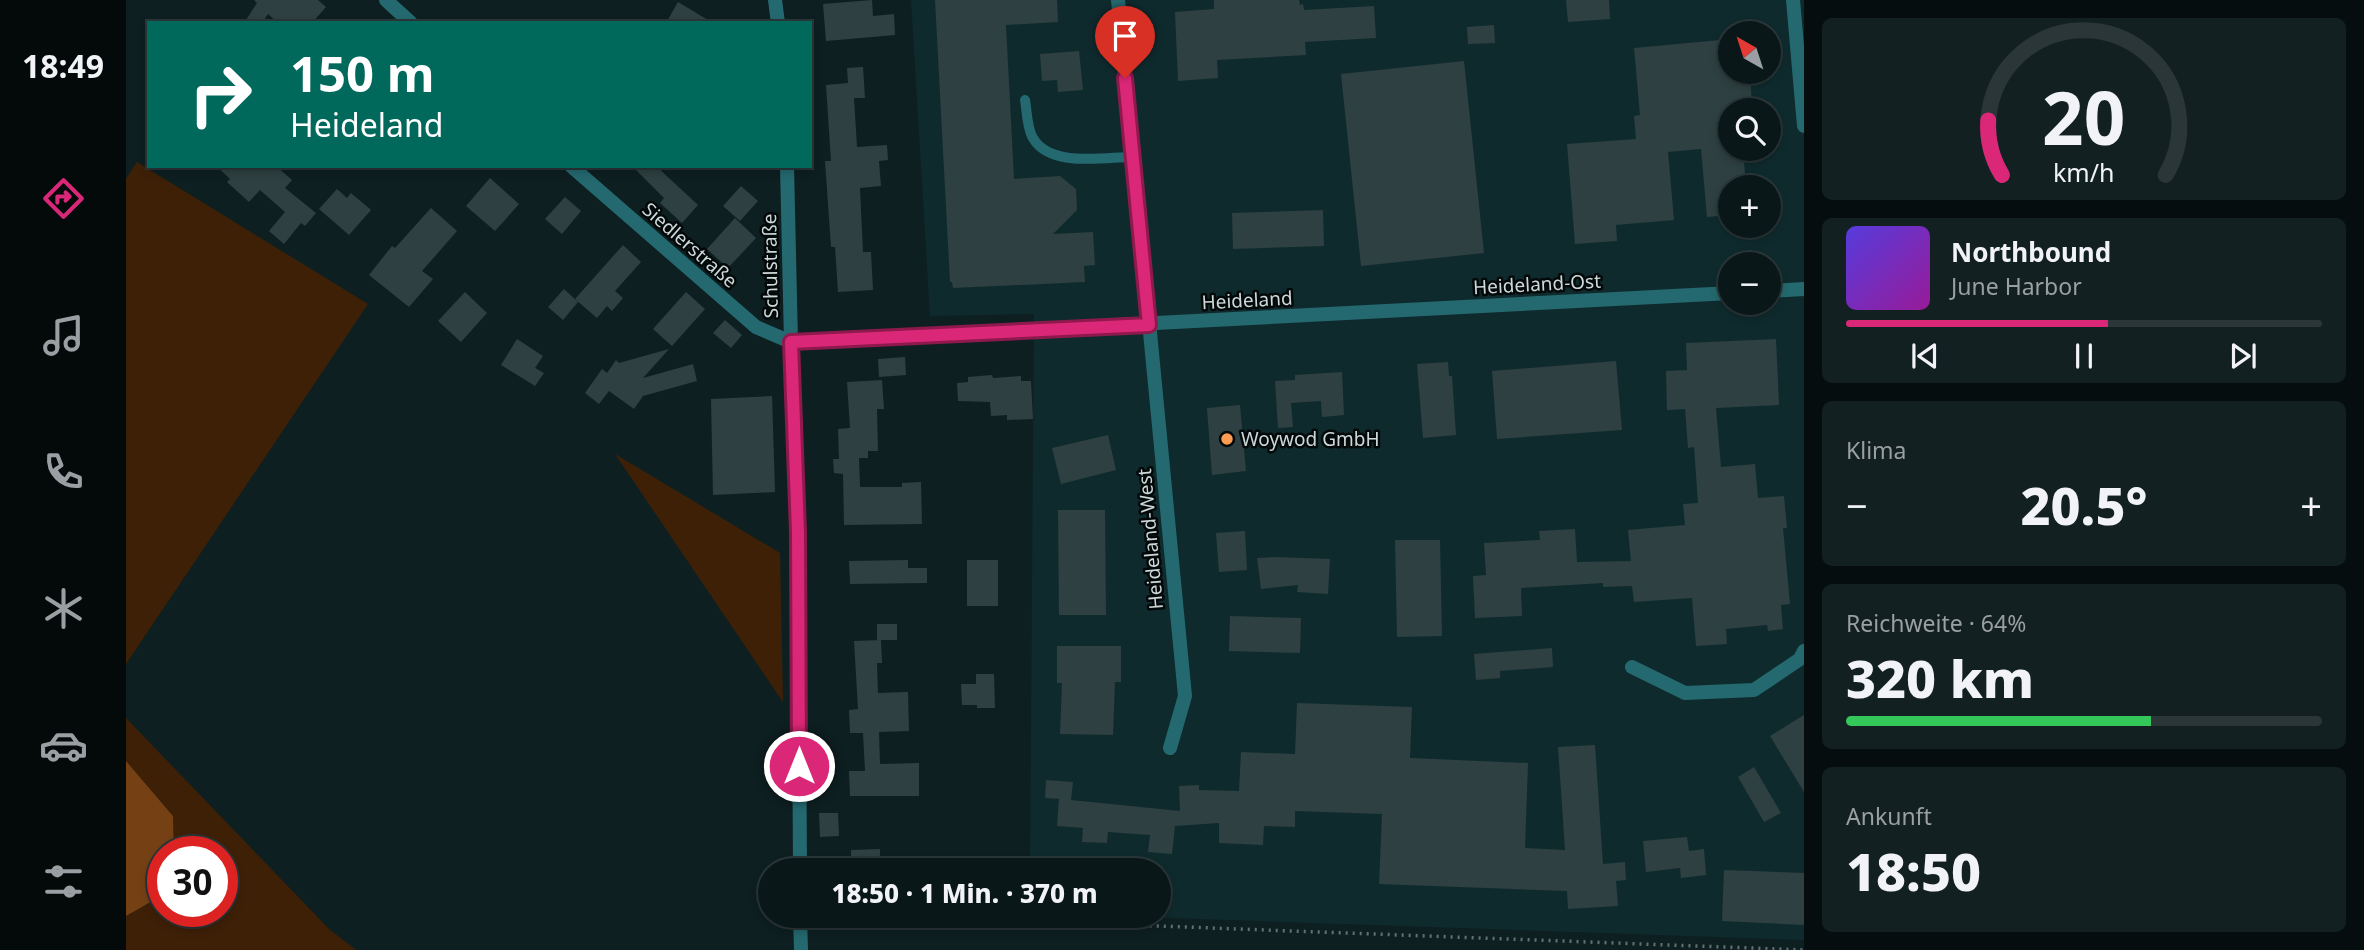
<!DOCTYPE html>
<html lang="de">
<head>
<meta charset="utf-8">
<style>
	:root { --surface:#0a1719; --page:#132022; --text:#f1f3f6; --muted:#999fa2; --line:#2a3638; --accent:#db2777 }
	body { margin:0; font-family:"Noto Sans",sans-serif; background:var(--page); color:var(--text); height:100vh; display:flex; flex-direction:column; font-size:26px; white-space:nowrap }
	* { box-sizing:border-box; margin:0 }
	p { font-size:23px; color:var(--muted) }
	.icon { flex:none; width:38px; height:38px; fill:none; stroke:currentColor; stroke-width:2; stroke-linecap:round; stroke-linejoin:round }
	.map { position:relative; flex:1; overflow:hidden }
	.sheet { display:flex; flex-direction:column; gap:18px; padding:18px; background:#060d0e; width:560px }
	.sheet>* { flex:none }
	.hud { position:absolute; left:21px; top:21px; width:665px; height:147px; border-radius:0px; box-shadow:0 4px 10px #0003,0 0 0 2px var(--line); background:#00695c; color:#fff; overflow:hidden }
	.needle { width:46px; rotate:321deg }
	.tools { position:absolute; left:1592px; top:21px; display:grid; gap:14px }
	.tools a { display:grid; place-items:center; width:63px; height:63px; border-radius:50%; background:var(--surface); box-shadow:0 4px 10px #0003,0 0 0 2px var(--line); font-size:35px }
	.speed { position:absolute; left:21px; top:836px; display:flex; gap:14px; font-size:35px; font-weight:700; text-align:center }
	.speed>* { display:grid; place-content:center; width:91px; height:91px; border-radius:50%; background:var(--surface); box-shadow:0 4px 10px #0003,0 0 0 2px var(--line); line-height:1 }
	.speed .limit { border:10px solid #d22; background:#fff; color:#111 }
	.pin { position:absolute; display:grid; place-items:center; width:60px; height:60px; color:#fff; margin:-72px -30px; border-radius:50% 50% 50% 0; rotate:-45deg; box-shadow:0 0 7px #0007 }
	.pin .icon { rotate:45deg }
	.me { position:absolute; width:77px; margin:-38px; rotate:0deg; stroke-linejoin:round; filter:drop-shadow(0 0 5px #0008) }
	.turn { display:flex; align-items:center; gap:24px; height:147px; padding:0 28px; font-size:32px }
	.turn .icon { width:91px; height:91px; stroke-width:2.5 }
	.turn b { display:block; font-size:49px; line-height:60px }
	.big { font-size:52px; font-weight:800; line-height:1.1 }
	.sheet .tile { flex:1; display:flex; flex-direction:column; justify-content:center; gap:10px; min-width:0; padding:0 24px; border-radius:10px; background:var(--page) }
	.sheet .dial { align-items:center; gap:0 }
	.dial svg { height:182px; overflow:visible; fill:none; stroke:var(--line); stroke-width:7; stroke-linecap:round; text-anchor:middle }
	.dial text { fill:var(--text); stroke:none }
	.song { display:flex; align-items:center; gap:21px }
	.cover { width:84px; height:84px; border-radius:10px; background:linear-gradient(135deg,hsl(250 70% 55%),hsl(300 70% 35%)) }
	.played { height:7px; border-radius:4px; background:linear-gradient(90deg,var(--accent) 55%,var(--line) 55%) }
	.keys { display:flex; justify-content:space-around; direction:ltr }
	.heat { display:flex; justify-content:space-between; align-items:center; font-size:38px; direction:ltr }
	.charge { height:10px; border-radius:5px; background:linear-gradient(90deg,#34c759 64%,var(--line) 0) }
	.trip { position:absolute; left:632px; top:858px; width:413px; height:70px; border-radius:35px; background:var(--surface); box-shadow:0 4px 10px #0003,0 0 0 2px var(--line); font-weight:800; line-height:70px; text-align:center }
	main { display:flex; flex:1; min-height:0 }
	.tabs { display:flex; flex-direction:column; width:126px; justify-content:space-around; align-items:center; background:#04090a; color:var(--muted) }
	.tabs .icon { width:49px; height:49px }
	.tabs .current { color:var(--accent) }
	.tabs b { font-size:32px; color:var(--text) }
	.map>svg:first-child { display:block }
</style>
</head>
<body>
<main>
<nav class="tabs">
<b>18:49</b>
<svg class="icon current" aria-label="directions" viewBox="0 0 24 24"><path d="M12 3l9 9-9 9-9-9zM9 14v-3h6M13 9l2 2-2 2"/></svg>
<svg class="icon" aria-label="music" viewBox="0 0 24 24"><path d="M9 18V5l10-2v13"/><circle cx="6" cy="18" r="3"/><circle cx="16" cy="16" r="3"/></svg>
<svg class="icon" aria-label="phone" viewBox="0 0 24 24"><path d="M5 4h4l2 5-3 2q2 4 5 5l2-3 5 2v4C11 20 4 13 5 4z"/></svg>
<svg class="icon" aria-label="climate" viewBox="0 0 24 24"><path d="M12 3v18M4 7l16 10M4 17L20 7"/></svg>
<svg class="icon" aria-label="car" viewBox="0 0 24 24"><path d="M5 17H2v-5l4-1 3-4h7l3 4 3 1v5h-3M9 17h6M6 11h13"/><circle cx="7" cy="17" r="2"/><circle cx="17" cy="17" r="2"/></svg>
<svg class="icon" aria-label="filters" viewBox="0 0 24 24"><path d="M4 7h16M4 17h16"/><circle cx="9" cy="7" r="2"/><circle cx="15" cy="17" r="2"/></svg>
</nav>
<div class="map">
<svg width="1678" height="950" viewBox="0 0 1678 950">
	<rect width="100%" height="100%" fill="#0e1f21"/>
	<path fill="#0f2a2d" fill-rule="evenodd" d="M785,0H1678V940L959,915H1032V870H904L908,314L804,316ZM1605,33H1643V72H1605ZM1605,110H1643V149H1605ZM1605,187H1643V226H1605ZM1605,264H1643V303H1605Z"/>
	<g fill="#3e2007">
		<polygon points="11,162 242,304 0,664 0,179"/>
		<polygon points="489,454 654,553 657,702"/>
		<polygon points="0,718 203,929 230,950 0,950 0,916 37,895 37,912 96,912 96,852 48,852 47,816 0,761"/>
	</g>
	<polygon fill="#754114" points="0,761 47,816 48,852 37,852 37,895 0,916"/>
	<g fill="#2e4041">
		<polygon points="128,0 192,0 200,7 186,23 152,23 142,14 136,23 118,23 131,3"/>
		<polygon points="746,0 747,16 768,14 769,35 700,41 697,4"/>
		<polygon points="809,0 931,0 932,22 880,25 888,179 934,176 950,189 951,210 927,234 967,232 969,265 958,266 959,282 827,288 826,282 824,282"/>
		<polygon points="1088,0 1173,0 1174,5 1177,4 1178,10 1248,6 1250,38 1179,42 1180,55 1091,60 1092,78 1052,81 1049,12 1088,9"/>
		<polygon points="1440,0 1483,0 1484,19 1442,22"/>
		<polygon points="552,2 587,23 540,23"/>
		<polygon points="1368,25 1369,43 1342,44 1341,27"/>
		<polygon points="1605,39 1605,72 1624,72 1626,105 1614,107 1614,110 1605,110 1605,149 1617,149 1620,187 1605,187 1605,215 1581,217 1575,149 1542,152 1548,220 1490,225 1491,241 1449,244 1441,144 1510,139 1508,116 1514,115 1508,48"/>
		<polygon points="953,51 957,90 932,92 931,80 916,81 914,54"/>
		<polygon points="1338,61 1358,253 1235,266 1215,74"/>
		<polygon points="737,67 739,98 728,98 731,147 761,145 762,160 753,161 755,186 734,188 737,252 745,252 747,290 712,292 709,247 705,247 699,161 705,161 700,85 722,83 721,68"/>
		<polygon points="90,166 150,166 166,180 159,188 190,213 179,226 175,223 158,244 143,231 159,212 134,190 123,202 101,182 104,179"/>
		<polygon points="506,166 530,166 572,205 556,223 534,203 538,198"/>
		<polygon points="364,178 393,204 369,231 340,206"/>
		<polygon points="615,186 632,201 614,221 597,206"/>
		<polygon points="211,189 221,198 225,193 245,210 223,235 193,209"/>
		<polygon points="439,197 455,211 436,234 419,219"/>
		<polygon points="305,208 331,231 296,271 307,279 283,307 243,275 266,246 269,248"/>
		<polygon points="1197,210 1198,246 1107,249 1106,213"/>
		<polygon points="609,218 630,238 602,268 581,249"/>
		<polygon points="497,245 515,262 489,291 497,298 486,311 481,306 471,318 449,299"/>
		<polygon points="438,289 452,302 437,320 422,307"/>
		<polygon points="339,292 361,313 335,342 312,321"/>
		<polygon points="560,292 579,309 546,346 527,329"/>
		<polygon points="599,320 616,335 605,348 587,333"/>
		<polygon points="391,339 417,356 409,368 418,373 409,386 375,365"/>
		<polygon points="1650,339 1653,405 1590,408 1595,467 1629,464 1632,498 1658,496 1661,528 1657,528 1664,604 1655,605 1657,629 1642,631 1641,625 1600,629 1601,644 1570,646 1566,598 1508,602 1506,586 1477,587 1477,583 1395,588 1396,616 1349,618 1347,576 1360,575 1358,543 1414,540 1413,531 1449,529 1451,562 1505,561 1502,530 1559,525 1557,504 1572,503 1568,447 1562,448 1559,409 1541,410 1540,371 1561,370 1560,343"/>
		<polygon points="543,349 517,378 567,364 571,381 517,396 508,409 483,391 473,404 459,393 476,369 481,373 490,360 493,363"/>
		<polygon points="779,357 780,375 753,377 752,359"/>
		<polygon points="1490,361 1496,430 1371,439 1366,371"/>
		<polygon points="1322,362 1323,376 1326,376 1330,435 1297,438 1291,364"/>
		<polygon points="1216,372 1218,415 1196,417 1195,401 1165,403 1167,427 1152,428 1149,381 1169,380 1169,375"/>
		<polygon points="866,375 867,378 895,376 895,381 905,381 907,419 881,420 881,415 865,416 864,402 832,401 831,383 842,382 842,377"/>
		<polygon points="756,380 758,409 751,409 752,451 742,451 742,458 733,458 734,487 776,487 776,483 795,482 796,524 718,525 717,474 708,473 707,459 713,459 712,429 724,428 721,382"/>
		<polygon points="646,396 649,492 587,495 585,399"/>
		<polygon points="1114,405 1120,471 1086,475 1081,408"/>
		<polygon points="982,435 990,470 935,484 926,448"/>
		<polygon points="932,510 979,510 980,615 933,615"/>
		<polygon points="1119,531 1121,570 1093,572 1090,533"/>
		<polygon points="1269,540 1314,540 1316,636 1271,637"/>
		<polygon points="1149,557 1204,559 1202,594 1171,592 1172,585 1135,589 1131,558"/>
		<polygon points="782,560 782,568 801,568 801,583 724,584 723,561"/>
		<rect x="841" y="560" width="31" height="46"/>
		<polygon points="1104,616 1175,618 1174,653 1103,651"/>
		<rect x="751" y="624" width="20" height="16"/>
		<polygon points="755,640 756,663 751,663 752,693 782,692 783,731 753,732 754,764 793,763 793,796 724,796 723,771 739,771 737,733 724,733 723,710 732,709 728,641"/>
		<polygon points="931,646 995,646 995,682 989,682 987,735 934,734 936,683 931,683"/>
		<polygon points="1426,648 1427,667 1374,671 1374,678 1350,680 1348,654"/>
		<polygon points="850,674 868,674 869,708 851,708 851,705 836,705 835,684 850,684"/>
		<polygon points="1171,703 1286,707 1284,758 1402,763 1399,848 1439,850 1432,747 1469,745 1477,864 1499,862 1500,880 1490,881 1492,906 1442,909 1441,891 1253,884 1256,814 1169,811 1169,827 1138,826 1137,845 1093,843 1093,823 1049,826 1046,854 1022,852 1024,835 982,832 981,843 956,842 957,828 931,826 933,799 935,799 919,798 920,780 947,782 945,800 1054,811 1053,786 1073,785 1073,790 1113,791 1115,752 1169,754"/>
		<polygon points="1678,715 1678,792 1644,736"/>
		<polygon points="1628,767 1655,813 1638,822 1612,777"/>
		<polygon points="693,813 712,813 713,836 694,837"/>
		<polygon points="1561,837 1563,851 1578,849 1580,875 1555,878 1554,868 1520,872 1517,841"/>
		<polygon points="754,849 754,870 725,870 725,850"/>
		<polygon points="1598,870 1678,873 1678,925 1596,921"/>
	</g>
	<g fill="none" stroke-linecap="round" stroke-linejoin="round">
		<polyline stroke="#637173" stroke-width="3.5" stroke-dasharray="2 5" stroke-linecap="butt" points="688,915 816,918 1678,950"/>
		<path stroke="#24696f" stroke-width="10" d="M899,100C901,111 901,129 907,138C924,168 979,157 1007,157"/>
		<g stroke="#24696f" stroke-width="14">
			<polyline points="260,0 285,23"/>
			<polyline points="649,0 652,23"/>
			<polyline points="992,0 1059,696 1044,748"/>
			<polyline points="1667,0 1678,126"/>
			<polyline points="445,166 630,327 665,342 1605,293"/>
			<polyline points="661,166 665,342 672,532 674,870"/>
			<polyline points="1643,291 1678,289"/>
			<polyline points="1506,667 1559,693 1628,690 1674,659 1678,651"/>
			<polyline points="674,915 675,950"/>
		</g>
	</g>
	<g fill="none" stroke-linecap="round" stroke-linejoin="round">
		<defs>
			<polyline id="route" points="673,766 672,532 665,342 1023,325 999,78"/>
		</defs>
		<use href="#route" stroke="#8e194d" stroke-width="18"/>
		<use href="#route" stroke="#db2777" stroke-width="12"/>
	</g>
	<circle fill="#fc9d53" stroke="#030809" stroke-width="2.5" cx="1101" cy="439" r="7"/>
	<g text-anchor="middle" stroke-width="5" stroke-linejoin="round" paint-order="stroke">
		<g font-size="19" fill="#cdd8d9" stroke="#030809">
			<text transform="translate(564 245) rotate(41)" y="7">Siedlerstraße</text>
			<text transform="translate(644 266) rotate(-91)" y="7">Schulstraße</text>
			<text transform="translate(1411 284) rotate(-3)" y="7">Heideland-Ost</text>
			<text transform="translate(1121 300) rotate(-3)" y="7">Heideland</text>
			<text transform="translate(1024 539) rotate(-95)" y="7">Heideland-West</text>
		</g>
		<g font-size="19" fill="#cdd8d9" stroke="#030809" text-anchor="start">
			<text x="1115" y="446">Woywod GmbH</text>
		</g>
	</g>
</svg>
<div class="tools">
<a><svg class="needle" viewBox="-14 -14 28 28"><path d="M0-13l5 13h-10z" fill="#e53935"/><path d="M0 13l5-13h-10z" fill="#999fa2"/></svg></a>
<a><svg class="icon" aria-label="search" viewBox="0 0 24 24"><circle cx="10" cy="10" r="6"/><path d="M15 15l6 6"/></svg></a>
<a>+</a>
<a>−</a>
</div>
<div class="speed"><div class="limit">30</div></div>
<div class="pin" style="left:999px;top:78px;background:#d93025"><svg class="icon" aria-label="arrive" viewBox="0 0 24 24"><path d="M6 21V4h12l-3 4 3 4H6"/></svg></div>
<svg class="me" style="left:673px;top:766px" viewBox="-20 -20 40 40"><circle r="17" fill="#db2777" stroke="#fff" stroke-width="3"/><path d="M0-11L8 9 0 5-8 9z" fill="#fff"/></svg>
<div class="trip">18:50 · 1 Min. · 370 m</div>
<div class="hud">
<div class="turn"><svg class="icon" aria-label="right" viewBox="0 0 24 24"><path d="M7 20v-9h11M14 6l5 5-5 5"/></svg><div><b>150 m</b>Heideland</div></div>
</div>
</div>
<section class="sheet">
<div class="tile dial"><svg viewBox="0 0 100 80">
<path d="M14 69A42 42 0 1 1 86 69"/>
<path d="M14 69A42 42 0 0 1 8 45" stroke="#db2777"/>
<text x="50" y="56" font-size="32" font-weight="700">20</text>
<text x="50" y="72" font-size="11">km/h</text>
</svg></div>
<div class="tile">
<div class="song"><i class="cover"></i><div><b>Northbound</b><p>June Harbor</p></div></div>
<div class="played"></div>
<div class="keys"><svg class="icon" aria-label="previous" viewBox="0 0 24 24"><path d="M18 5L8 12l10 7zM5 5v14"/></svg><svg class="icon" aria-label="pause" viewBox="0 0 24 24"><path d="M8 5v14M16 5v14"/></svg><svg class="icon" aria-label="next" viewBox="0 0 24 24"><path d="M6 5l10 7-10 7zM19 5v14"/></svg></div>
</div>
<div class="tile"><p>Klima</p>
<div class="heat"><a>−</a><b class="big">20.5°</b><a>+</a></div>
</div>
<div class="tile"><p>Reichweite · 64%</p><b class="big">320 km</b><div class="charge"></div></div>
<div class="tile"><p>Ankunft</p><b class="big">18:50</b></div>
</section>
</main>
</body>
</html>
